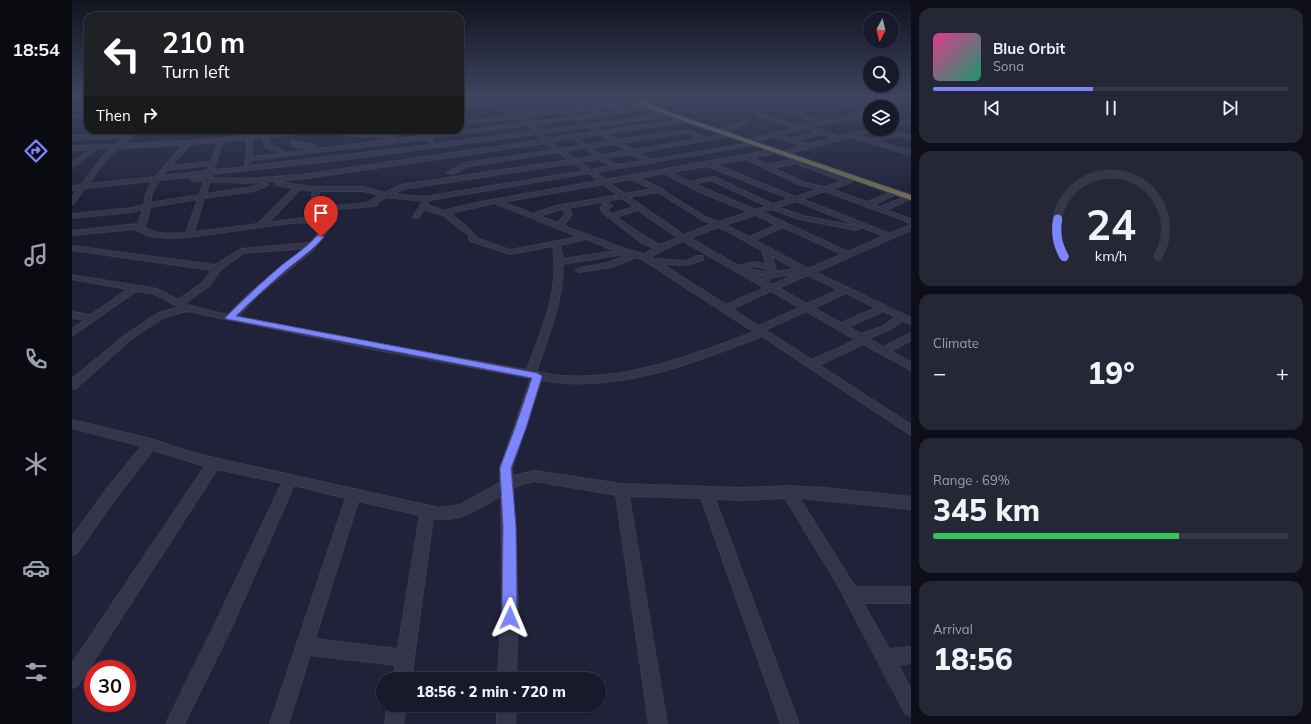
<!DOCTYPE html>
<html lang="en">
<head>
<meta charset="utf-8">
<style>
	:root { --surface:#181a2b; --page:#252737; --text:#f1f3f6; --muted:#9fa1a9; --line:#363847; --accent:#7d85fc }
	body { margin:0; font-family:Mulish,sans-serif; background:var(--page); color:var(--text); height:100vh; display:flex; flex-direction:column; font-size:15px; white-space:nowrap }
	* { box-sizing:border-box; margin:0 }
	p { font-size:13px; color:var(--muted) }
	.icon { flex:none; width:22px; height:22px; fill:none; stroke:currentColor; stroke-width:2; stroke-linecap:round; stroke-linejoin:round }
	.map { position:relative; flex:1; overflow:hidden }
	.details { display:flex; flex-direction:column; gap:8px; padding:8px; background:#0d0e18; width:400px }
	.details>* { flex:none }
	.guide { position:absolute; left:12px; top:12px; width:380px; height:122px; border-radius:12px; box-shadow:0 1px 3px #0004,0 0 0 1px var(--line); background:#202124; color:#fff; overflow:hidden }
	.needle { width:26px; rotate:187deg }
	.fabs { position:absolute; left:791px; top:12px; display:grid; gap:8px }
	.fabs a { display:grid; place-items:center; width:36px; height:36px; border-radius:50%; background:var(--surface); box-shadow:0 1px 3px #0004,0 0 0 1px var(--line); font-size:20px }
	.speed { position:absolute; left:12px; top:660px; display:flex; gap:8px; font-size:20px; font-weight:700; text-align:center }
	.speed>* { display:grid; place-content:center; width:52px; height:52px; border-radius:50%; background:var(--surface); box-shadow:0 1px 3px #0004,0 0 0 1px var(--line); line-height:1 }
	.speed .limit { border:6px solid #d22; background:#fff; color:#111 }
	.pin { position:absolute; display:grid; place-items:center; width:34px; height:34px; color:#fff; margin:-41px -17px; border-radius:50% 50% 50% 0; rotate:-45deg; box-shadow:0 0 4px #0007 }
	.pin .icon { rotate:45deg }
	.me { position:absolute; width:44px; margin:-22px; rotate:1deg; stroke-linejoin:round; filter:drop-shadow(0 0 3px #0008) }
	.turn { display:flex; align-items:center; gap:14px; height:84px; padding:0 12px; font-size:18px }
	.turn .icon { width:52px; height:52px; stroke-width:2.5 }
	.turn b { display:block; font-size:28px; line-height:34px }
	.then { display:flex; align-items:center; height:38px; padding:0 12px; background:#0003; gap:8px; font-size:15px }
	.big { font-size:30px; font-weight:800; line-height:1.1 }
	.details .card { flex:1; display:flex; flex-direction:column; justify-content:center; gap:6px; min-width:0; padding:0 14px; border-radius:12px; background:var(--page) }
	.details .dial { align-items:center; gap:0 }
	.dial svg { height:104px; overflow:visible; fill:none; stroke:var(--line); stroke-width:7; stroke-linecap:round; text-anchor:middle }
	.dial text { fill:var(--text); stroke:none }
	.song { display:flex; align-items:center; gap:12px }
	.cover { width:48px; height:48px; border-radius:6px; background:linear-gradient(135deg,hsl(330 70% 55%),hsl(160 70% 35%)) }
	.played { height:4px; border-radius:2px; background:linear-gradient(90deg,var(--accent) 45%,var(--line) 45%) }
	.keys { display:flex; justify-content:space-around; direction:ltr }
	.heat { display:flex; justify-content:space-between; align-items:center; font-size:22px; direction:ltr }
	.charge { height:6px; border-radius:3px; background:linear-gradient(90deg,#34c759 69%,var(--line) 0) }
	.trip { position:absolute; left:304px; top:672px; width:230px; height:40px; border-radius:20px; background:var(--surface); box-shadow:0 1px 3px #0004,0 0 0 1px var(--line); font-weight:800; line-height:40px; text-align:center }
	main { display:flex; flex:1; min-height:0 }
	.tab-bar { display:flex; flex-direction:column; width:72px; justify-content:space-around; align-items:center; background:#0a0a11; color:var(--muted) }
	.tab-bar .icon { width:28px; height:28px }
	.tab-bar .on { color:var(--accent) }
	.tab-bar b { font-size:18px; color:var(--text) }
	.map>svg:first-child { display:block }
</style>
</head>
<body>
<main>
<nav class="tab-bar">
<b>18:54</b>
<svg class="icon on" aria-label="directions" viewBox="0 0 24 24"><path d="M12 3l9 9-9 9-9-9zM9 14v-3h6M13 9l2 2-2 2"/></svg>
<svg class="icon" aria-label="music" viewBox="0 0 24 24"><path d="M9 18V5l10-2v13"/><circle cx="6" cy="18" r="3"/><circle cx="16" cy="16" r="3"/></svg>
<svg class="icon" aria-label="phone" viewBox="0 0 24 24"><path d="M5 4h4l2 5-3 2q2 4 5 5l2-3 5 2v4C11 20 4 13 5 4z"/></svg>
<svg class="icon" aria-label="climate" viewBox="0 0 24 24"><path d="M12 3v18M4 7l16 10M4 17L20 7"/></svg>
<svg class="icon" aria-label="car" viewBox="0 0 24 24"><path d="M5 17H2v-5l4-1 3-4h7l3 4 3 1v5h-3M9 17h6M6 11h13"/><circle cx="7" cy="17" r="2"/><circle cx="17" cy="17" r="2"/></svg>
<svg class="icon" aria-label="filters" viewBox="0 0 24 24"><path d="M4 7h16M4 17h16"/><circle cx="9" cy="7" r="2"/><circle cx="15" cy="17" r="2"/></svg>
</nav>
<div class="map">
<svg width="839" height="724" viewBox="0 0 839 724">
	<rect width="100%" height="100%" fill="#202239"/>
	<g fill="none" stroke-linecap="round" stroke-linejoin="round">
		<g fill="#131637" fill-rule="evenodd">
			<polygon points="590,96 622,96 668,99 676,96 683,96 669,103"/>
			<path d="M712,96C719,96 726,98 733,98C747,98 771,92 783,99L780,101L763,98L732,102Z"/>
		</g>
		<defs>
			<g id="minor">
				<polygon points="16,97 16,99 0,100 0,98"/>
				<path d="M559,103L561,105L522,110L525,112L523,113L516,110L450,117L458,122L573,108L594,116L521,127L529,131L615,119L617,121L533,134L544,140L611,131H620L633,138L661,134L663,135L565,153L578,160L684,142L687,144L523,172L533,180L705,149L707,150V152L680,158L696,165L723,159L780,180V182L759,189L795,202L818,193H822V195L801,205L808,207L831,198H835V200L814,210L839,219V223L753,191L730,199L818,234L839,225V230L743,272L839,318V324L831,321L815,331L796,338L811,347L839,333V340L819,351L839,363V370L791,344L747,365L839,425V435L690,336C620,363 545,394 469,380L440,468L441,476L463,471L550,484L671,488L716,486L753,488L839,497V509L727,498L783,587H839V603H791L817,649L839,647V663L826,665L839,689V716L833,713L766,585L713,498L671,500L643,499L727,724H709L629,498L557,496L595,724H577L544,495L463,481L450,484L441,488L446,603L444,679H426L430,603L429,496C408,507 386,524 361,518L339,679H321L324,665L238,655L216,724H198L274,498L222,485L160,626L112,724H94L148,614L210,483L145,469L6,685L0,688V664L133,466L81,450L44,498L5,553L0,555V537L34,490L70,446L0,428V420L79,439L111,450L142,458L367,508L388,505L428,483V468L459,378L310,351L115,311L93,317L81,324L57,341L4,388L0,389V379L51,337L75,320L87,313L107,307L83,294L64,291L0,336V329L13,320L0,318V312L19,315L56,289L0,279V275L85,289L106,300L131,282L140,270L0,250V246L143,265L169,249L238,243L256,222L219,223L117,237L98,238L77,236L64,229L0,235V231L66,224L71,209L60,212L0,218V214L60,208L72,205L74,193L81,181L13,188L2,203L0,204V198L6,189L0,190V186L9,185L32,155L41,148H26L0,168V163L19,149L0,150V146L45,145L53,137L0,140V136L52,134L54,137L62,130H67L51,144L117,141L171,136L162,130H167L177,136L235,130H259L284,134H322L325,136L322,138L284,136L249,132L195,137L198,146L206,148L213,153L453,123L445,118L388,124V122L440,116L435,113L437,112L446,115ZM573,110L586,115L517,124L508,119ZM502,119L511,125L467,131L461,125ZM456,125L462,131L363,144L358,138ZM515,127L523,132L475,139L469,133ZM611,133H617L627,139L561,150L549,143ZM464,134L470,140L229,175L174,179L139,178L140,174L267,160ZM527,134L539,141L514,145L506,138ZM191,137L194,148L202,150L207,154L180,157V138ZM501,138L509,146L488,149L478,142ZM175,139V147L173,165L175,167L141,170L151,141ZM354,139L358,145L177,166L179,160ZM146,142L139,162L98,166L119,144ZM473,143L483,150L394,163L375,173L380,174L396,166L404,165L486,152L498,160L329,185L313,193L290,187H240L206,182L204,183V185L222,188L186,224L122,232L132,198L182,191L196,185L193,183L181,187L134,194L138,181L174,183L229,179ZM543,144L555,151L529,155L517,148ZM112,145L83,177L16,184L36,157L47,148ZM512,148L523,156L504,159L492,151ZM559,154L571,161L545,165L533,158ZM527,159L539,166L519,170L508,162ZM674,159L729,185L747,189L724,197L642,164ZM502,163L513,171L352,197L320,194L331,189ZM723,163L772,181L753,187L733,183L701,168ZM137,165L135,171L90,176L95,170ZM635,166L718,199L701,204L642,177L617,182L599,172ZM517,173L527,181L408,202L378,209L373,211L355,205L358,200ZM592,173L628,192L677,212L647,222L633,217L589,189L567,178ZM134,175L133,178L122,177L119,179L122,181H132L127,195L78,203L80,193L87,180ZM560,179L580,189L553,194L537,183ZM639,180L695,206L684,210L622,184ZM531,184L546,195L484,206L461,214L431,202ZM228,189L241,191L240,196L243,205L246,207L249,205L246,196L248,191H290L308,195L295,203L263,206V208L265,209L303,206L306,204L305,202L315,197L351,201L341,217L342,218H346L352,209L373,216L388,229L396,234L398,241L438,254L481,246C488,292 470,328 455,370L310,345L165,317L186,295L240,251L264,220C255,213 209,221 196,223ZM586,192L629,219L640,224L612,235L557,197ZM550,198L562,207L540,214L535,209L540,206L535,201ZM126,199L114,233C100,234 84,235 72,227L76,218L78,207ZM724,201L812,236L776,252L690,212L700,209L727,219L784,230L788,228L784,226L731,216L706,207ZM529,202L532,205L528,208L531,213L569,242L582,248L572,254L556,250L492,226L499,215V212L496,208ZM423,203L507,237L438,250L404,238C402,231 386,220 379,214L382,212ZM489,209L493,212V215L486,223L467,216ZM566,210L606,238L588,245L575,238L544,217ZM683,215L705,225L677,237L653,225ZM646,227L661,234L690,250L694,264L683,262L667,266L618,238ZM711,227L770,254L736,269L683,240ZM514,239L544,251L491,259L488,245ZM611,241L693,288L654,305L590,264L615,265L631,260V256H625L614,261L582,259L579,257L588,251ZM234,248L180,291L156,315L118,306L113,303L137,286L148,270L171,253ZM553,254L556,255L535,263L508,268L504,270L508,272L540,267L564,257L570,259L682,332C622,355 557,380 491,376C482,376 473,373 464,372C476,336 491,302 491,264ZM700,256L723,269L703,272L704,270ZM683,266L696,269V270L695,272L673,269ZM682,274L693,276L691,280ZM726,274L700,285L696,282L700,277ZM736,275L767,290L735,304L706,288ZM699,291L728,308L687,326L660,309ZM774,293L804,308L769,323L742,308ZM734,311L784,340L740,360L693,330ZM811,311L824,317L809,327L789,334L776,327ZM286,501L348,515L326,649L243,639Z"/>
				<polygon points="388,105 421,106 423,107 421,108 388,107"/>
				<path d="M777,105L792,109L796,115L783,118L798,122V125L777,119L739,127L767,137L798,129H806L785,135L799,139L827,133L839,135V139L827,135L804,141L839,151V155L779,137L711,155L709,154V152L730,146L703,136L676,143L673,141L723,128L684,115V113L729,126L747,123L711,110V108L753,121L791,113L788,111L775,107ZM734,128L745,133L718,138L707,134ZM751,134L761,138L735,144L723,140Z"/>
				<polygon points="0,115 16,116 16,118 0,117"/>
				<polygon points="839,120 839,122 820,126 820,124"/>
				<path d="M671,121L675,122C668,127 652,134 644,130L655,128Z"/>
				<polygon points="120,130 144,130 122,132"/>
				<path d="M221,141C229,145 238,142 245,146C237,150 224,149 218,143Z"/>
				<polygon points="316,705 334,705 331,724 313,724"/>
				<rect x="425" y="705" width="18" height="19"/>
			</g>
			<polygon id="major" points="541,96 547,96 560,103 581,106 578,108 557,105"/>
			<polygon id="highway" points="560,96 566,96 580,105 602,114 839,195 839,200 598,116 576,107"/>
		</defs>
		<use href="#minor" stroke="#3a3c50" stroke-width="2"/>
		<use href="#major" stroke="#3a3c50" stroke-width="2"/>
		<use href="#highway" stroke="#3b3d51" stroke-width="2"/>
		<use href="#minor" fill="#333549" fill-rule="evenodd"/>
		<use href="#major" fill="#51546a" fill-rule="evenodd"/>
		<use href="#highway" fill="#706e50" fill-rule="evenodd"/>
	</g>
	<linearGradient id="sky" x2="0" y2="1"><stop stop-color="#12131f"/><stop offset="0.48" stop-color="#3c445f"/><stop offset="1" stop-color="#3c445f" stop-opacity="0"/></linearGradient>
	<rect width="839" height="198" fill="url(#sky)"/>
	<path fill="#7d85fc" stroke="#5156a4" d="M246,235L252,237C241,250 227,259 214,270C197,285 180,300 164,316L465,373L470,376L454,428L439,468L444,527L445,618L443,623L438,625L432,623L430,618L431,527L428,468L443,428L460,378L155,319L153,318L155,316C173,298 191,281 210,265C223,255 235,247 246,235Z"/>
</svg>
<div class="fabs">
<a><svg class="needle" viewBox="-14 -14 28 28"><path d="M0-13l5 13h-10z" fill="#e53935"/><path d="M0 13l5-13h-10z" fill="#9fa1a9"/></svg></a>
<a><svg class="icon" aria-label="search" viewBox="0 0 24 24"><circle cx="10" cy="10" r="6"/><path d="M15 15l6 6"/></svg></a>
<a><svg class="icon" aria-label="layers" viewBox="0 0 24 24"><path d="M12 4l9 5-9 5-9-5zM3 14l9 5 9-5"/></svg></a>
</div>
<div class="speed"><div class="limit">30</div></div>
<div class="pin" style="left:249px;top:237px;background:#d93025"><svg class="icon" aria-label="arrive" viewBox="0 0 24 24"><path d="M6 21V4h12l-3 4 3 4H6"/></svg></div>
<svg class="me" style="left:438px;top:618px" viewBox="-20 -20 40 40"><path d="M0-17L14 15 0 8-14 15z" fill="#7d85fc" stroke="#fff" stroke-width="4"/></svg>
<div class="trip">18:56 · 2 min · 720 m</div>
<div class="guide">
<div class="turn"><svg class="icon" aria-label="left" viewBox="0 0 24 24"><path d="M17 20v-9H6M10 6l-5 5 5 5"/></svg><div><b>210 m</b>Turn left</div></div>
<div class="then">Then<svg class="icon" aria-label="right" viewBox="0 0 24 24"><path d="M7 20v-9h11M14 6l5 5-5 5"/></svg></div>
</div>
</div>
<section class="details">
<div class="card">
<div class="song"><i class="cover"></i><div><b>Blue Orbit</b><p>Sona</p></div></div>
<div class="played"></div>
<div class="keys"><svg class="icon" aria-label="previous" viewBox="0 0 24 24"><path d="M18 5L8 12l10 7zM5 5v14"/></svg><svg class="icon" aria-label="pause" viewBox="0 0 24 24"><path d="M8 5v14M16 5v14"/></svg><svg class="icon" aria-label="next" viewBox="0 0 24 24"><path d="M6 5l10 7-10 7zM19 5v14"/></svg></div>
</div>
<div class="card dial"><svg viewBox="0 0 100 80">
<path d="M14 69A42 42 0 1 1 86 69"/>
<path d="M14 69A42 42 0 0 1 9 40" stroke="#7d85fc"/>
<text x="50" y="56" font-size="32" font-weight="700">24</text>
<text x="50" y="72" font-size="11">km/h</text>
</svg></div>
<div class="card"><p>Climate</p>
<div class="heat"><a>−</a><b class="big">19°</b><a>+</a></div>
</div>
<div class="card"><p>Range · 69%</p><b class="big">345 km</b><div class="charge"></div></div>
<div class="card"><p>Arrival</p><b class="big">18:56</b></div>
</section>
</main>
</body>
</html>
